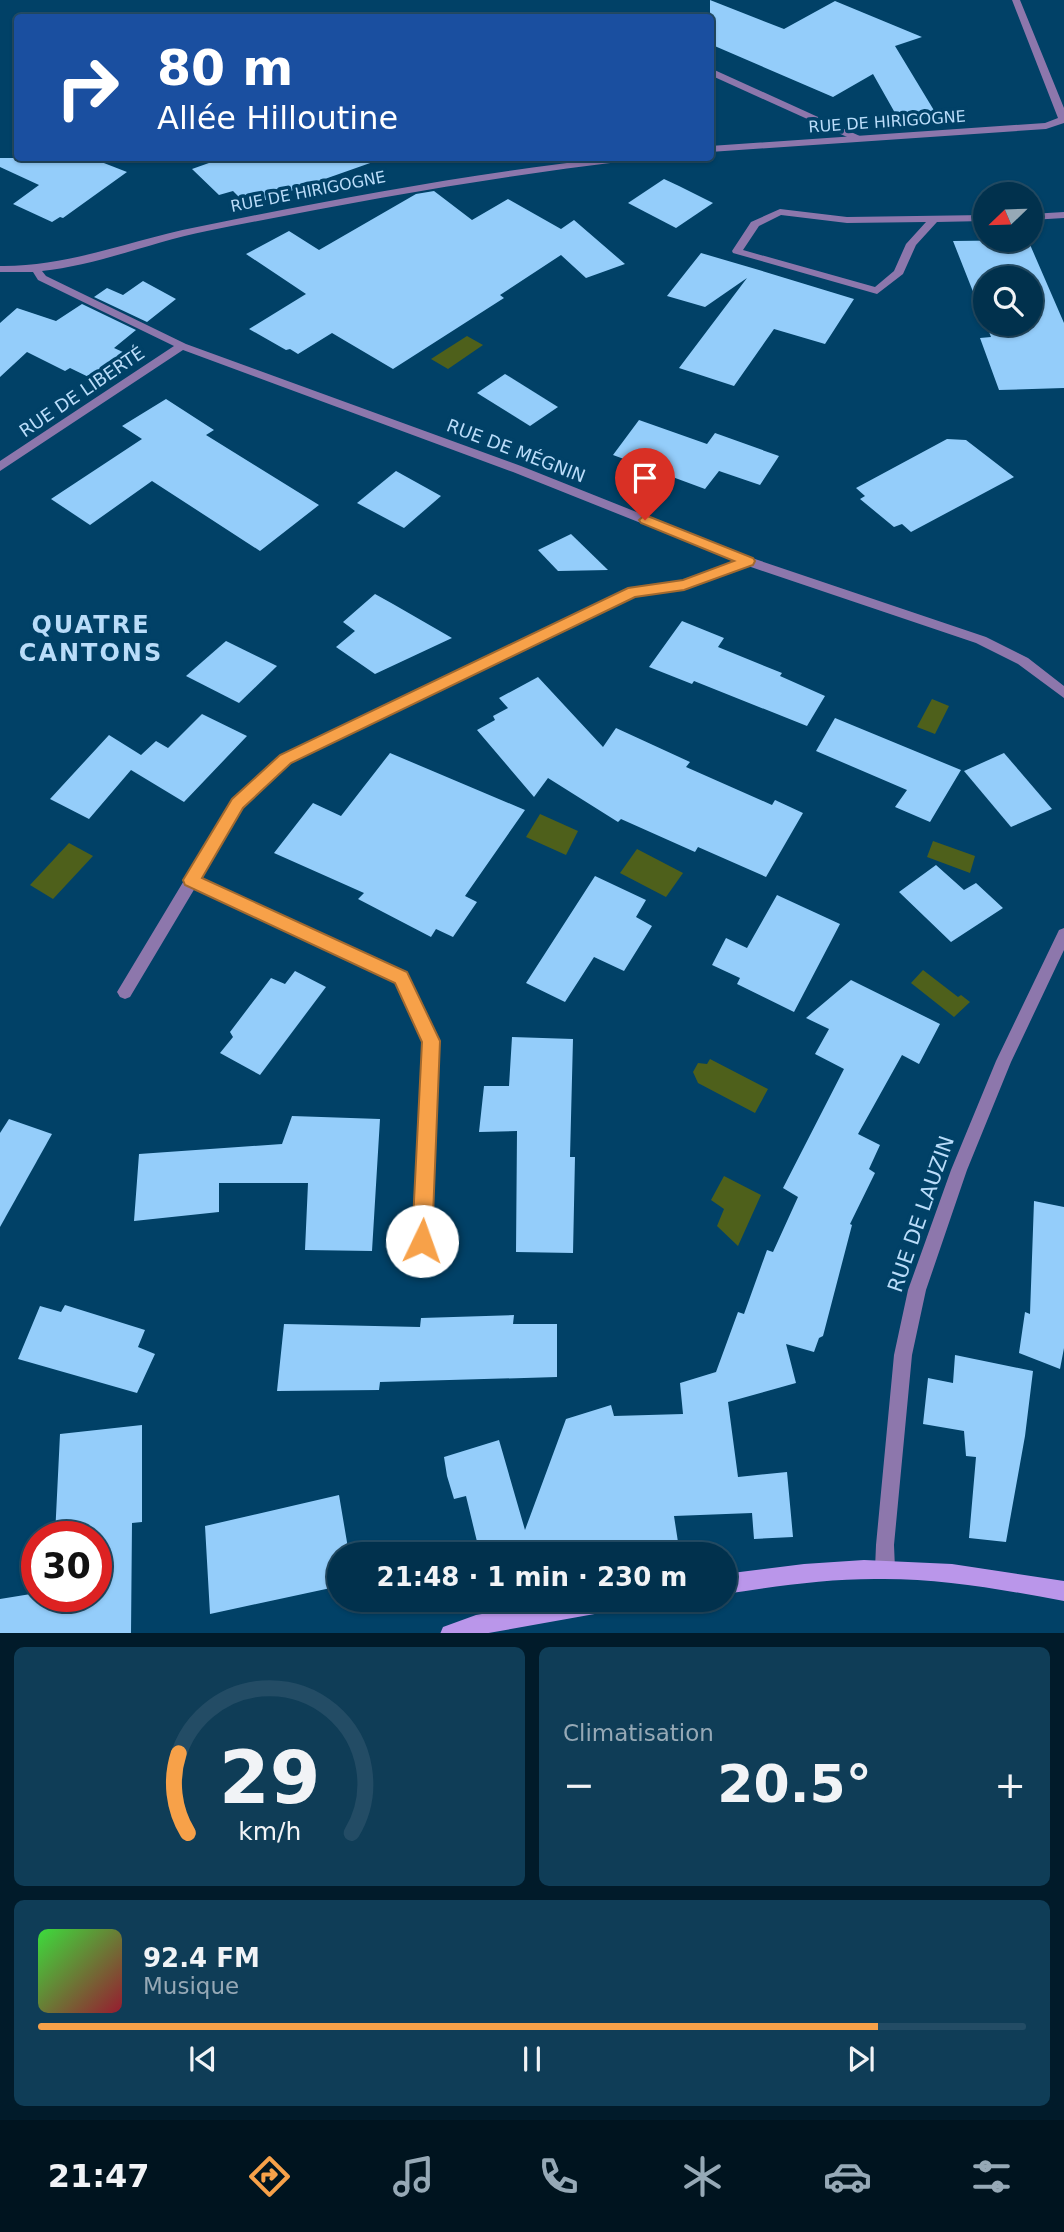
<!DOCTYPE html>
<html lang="fr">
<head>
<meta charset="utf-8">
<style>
	:root { --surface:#01314d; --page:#0f3d57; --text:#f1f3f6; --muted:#96a9b6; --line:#234c65; --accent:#f7a149 }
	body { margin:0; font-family:"DejaVu Sans",sans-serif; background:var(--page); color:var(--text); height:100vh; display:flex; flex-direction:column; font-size:26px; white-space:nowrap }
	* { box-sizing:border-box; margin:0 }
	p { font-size:23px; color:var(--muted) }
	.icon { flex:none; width:38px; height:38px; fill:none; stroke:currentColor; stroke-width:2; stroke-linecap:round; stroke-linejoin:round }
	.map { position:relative; height:1633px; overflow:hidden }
	.details { display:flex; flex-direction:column; gap:14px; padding:14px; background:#011b2a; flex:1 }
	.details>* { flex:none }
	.guide { position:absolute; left:14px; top:14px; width:700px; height:147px; border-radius:7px; box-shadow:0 2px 5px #0004,0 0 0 2px var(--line); background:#1a4fa0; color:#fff; overflow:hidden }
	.needle { width:46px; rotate:247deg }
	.buttons { position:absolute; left:973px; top:182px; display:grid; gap:14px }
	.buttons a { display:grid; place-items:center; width:70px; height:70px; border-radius:50%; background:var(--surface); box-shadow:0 2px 5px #0004,0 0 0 2px var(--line); font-size:35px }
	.speed { position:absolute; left:21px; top:1521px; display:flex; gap:14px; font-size:35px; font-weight:700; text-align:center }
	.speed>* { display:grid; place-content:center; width:91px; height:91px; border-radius:50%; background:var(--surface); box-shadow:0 2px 5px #0004,0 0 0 2px var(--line); line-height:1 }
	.speed .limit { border:10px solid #d22; background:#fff; color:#111 }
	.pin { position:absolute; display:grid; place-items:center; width:60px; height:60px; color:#fff; margin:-72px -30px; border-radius:50% 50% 50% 0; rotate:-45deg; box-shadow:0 0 7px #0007 }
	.pin .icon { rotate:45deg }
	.me { position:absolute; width:77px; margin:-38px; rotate:3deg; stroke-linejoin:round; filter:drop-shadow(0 0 5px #0008) }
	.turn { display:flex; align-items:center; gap:24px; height:147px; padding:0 28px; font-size:32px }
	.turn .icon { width:91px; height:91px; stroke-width:2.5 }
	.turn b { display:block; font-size:49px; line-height:60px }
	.big { font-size:52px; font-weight:700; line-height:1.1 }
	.details .card { flex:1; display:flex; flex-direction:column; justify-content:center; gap:10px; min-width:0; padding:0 24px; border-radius:10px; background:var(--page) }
	.details .dial { align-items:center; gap:0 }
	.dial svg { height:182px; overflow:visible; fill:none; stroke:var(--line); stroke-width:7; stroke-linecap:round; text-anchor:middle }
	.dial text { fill:var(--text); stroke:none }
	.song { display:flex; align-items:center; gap:21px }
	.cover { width:84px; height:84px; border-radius:10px; background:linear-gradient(135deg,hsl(120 70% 55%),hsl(350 70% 35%)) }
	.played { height:7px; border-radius:4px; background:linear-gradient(90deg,var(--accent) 85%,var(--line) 85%) }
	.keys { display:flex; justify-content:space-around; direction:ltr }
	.heat { display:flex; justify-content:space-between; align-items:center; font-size:38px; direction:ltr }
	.details .tiles { flex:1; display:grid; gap:14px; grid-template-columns:1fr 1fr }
	.card:last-child { grid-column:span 2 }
	.trip { position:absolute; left:327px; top:1542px; width:410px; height:70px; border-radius:35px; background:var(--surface); box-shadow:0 2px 5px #0004,0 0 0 2px var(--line); font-weight:700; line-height:70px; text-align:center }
	.tabs { display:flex; height:112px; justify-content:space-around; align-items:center; background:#00141f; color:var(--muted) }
	.tabs .icon { width:49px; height:49px }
	.tabs .active { color:var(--accent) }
	.tabs b { font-size:32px; color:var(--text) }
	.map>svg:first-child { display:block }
</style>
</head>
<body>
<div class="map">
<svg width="1064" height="1634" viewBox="0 0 1064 1634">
	<rect width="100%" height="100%" fill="#014167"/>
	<g fill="#4e601b">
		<polygon points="467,336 483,345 448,369 431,359"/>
		<polygon points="932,699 949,706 935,734 917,727"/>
		<polygon points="540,814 578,831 566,855 526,837"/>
		<polygon points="933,841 975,856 970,873 927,857"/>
		<polygon points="69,843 93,856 53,899 30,885"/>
		<polygon points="637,849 683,873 666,897 620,873"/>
		<polygon points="923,970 958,997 961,995 970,1002 954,1017 911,983"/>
		<polygon points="710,1059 768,1089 755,1113 698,1083 693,1072 698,1063 707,1064"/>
		<polygon points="724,1176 761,1195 738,1246 717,1226 724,1209 711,1200"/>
	</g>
	<g fill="#94cdfa">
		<polygon points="710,0 784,29 835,1 922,37 895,46 938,117 899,120 873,74 833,97 710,44"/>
		<polygon points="0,158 91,158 127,172 63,218 60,217 52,222 13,204 39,185 0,167"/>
		<polygon points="223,158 372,158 373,162 248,206 233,191 219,195 192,169"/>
		<polygon points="664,179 679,186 713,203 676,228 628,203"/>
		<polygon points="434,191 472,220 508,199 561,229 574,220 625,264 586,278 561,255 500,295 504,298 393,369 332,333 298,354 290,349 286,350 249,329 306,294 246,254 289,231 319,250 416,194"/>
		<polygon points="1028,240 1064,323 1064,388 999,390 980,338 991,337 986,324 1031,324 1031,278 985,278 985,322 953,241"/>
		<polygon points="701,253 759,270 854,299 825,344 774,329 734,386 679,368 747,278 705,307 667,296"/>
		<polygon points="143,281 176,299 147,322 94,297 107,288 123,295"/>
		<polygon points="82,304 136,330 114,348 134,357 101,383 70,368 65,371 27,352 0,377 0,323 17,308 56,321"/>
		<polygon points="505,374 558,407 530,426 477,393"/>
		<polygon points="166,399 214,430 206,435 319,505 260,551 152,481 90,525 51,499 142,439 122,426"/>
		<polygon points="639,420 707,444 715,433 779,456 760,485 719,471 705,489 613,455"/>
		<polygon points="947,439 966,440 1014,477 911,532 902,524 894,527 860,499 865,496 856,488"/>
		<polygon points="396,471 441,496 404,528 357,503"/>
		<polygon points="571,534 608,570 558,571 538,550"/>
		<polygon points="375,594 393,604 452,638 375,674 336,647 355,631 343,622"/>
		<polygon points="682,621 724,638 718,647 782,673 780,676 825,696 807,726 694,681 692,684 649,667"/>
		<polygon points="226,641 277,666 239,703 186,676"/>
		<polygon points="538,677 603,747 616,728 690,762 686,767 772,805 775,800 803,813 766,877 698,847 695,852 621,819 618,822 548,778 534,797 477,730 495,720 493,716 508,708 499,698"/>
		<polygon points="202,714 247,736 184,802 131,770 89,819 50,799 109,735 141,755 156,741 168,748"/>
		<polygon points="835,718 961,770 930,822 895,807 907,790 816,751"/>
		<polygon points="390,753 525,810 465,896 477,902 453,937 436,929 431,937 358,899 364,893 274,853 313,803 341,816"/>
		<polygon points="1004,753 1052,809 1011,827 964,771"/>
		<polygon points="936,865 964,890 976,883 1003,908 951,942 899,892"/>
		<polygon points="595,876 646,900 636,917 652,926 624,971 594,957 565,1002 526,983"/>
		<polygon points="777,895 840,924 794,1012 737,984 740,978 712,965 726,938 747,948"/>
		<polygon points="295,971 326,987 260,1075 220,1053 233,1037 230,1032 271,978 285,984"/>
		<polygon points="851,980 940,1024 919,1064 902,1055 858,1134 880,1145 869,1169 875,1173 850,1224 852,1225 823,1336 819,1338 814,1352 786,1344 796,1383 728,1402 738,1477 787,1472 793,1537 754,1539 752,1513 674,1516 678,1542 605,1545 580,1554 480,1554 466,1496 454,1499 447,1476 444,1457 499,1440 525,1530 566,1419 611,1405 614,1416 683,1414 680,1383 716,1372 738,1312 744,1314 767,1250 773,1252 798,1197 783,1188 844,1069 815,1054 829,1029 806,1018"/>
		<polygon points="512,1037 573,1039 570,1157 575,1157 573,1253 516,1252 517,1131 479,1132 484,1086 509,1086"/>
		<polygon points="292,1116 380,1119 372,1251 305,1250 308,1183 219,1183 219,1212 134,1221 139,1154 282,1144"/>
		<polygon points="9,1119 52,1134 0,1227 0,1133"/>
		<polygon points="1034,1201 1064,1207 1064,1348 1060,1369 1019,1353 1025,1312 1030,1314"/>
		<polygon points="65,1305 145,1330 138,1347 155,1354 137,1393 18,1359 40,1306 61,1312"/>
		<polygon points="514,1315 513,1324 557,1324 557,1377 380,1382 379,1390 277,1391 284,1324 420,1327 421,1318"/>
		<polygon points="955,1355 1033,1371 1025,1436 1006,1542 969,1538 976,1457 966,1456 964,1431 923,1424 928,1378 953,1383"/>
		<polygon points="142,1425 142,1522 132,1523 131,1634 0,1634 0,1599 37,1593 37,1596 96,1596 96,1536 55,1536 60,1434"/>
		<polygon points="339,1495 349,1554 340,1554 340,1586 210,1614 205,1526"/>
	</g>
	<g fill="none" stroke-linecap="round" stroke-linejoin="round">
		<g fill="#8d77ac" fill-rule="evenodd">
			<polygon points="710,68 862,137 864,139 856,141 710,75"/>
			<path d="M780,209L847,217L985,215V221L937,222L916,245L903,274L877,294L733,253L732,251L751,222ZM781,215L847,223L926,222L906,244L894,271L875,287L743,250L759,226Z"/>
			<polygon points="1064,212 1064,218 1031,220 1031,214"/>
		</g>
		<g fill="#8d77ac" fill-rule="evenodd">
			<polygon points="1012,0 1020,0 1064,108 1064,123 1046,129 710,152 710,146 1045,123 1058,118"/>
			<path d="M607,158H631L626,161C485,178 346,203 207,231C152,242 98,265 42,271L46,276L186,344L521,466L752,558L986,637L1028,658L1064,686V698L1018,664L976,643L748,566L684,589L635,596L291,763L243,807L201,878L406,973L439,1041L430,1241L428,1247L422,1249L416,1247L414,1241L423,1041L396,983L195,888L130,997L125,999L120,997L117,992L233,799L281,755L629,589L683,581L736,561L513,472L183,350L0,471V461L174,346L38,280L33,272H0V266C68,267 131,240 197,227C333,199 469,174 607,158Z"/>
			<polygon points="1064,928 1064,950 1011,1062 967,1170 926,1290 912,1355 894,1545 895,1569 892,1576 885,1579 878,1576 875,1569 876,1545 894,1355 908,1290 951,1170 996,1061 1059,930"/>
		</g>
		<g fill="#ba96ea" fill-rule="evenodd">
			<path d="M864,1560L952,1564L1064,1581V1601C1005,1590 944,1579 884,1579C831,1578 777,1586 724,1594V1574L804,1564Z"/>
			<polygon points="565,1600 627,1600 624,1607 617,1610 483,1634 440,1634 443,1627 476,1615"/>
		</g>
	</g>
	<polygon fill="#f7a149" stroke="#a1692f" stroke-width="2" points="645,515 753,558 755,561 753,565 684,590 635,597 291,763 243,808 202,878 407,972 440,1041 432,1241 429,1248 422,1251 415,1248 412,1241 422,1042 395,983 185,885 183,880 232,799 280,755 628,588 683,580 734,561 641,523 639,520"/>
	<g text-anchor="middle" stroke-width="7" stroke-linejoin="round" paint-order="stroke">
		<g font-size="16" fill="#b9dcf9" stroke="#014167">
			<text transform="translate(887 121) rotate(-4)" y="6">RUE DE HIRIGOGNE</text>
			<text transform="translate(308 191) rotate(-11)" y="6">RUE DE HIRIGOGNE</text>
		</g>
		<g font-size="18" fill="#b9dcf9" stroke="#014167">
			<text transform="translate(82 392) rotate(-34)" y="6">RUE DE LIBERTÉ</text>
			<text transform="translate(516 451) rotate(21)" y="6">RUE DE MÉGNIN</text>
		</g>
		<g font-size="21" fill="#b9dcf9" stroke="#014167">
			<text transform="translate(921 1214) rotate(-71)" y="7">RUE DE LAUZIN</text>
		</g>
		<g font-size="24" font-weight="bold" letter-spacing="2" fill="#b9dcf9" stroke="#014167">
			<text x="91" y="633">QUATRE<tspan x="91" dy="28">CANTONS</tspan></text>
		</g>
	</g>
</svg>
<div class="buttons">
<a><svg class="needle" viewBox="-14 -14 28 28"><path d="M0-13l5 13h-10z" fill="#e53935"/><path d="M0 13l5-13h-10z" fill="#96a9b6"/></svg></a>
<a><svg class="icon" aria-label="search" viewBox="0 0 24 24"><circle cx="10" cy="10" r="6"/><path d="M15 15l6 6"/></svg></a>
</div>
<div class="speed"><div class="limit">30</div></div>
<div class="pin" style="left:645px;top:520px;background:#d93025"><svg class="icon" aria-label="arrive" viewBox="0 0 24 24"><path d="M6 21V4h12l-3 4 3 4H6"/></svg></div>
<svg class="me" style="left:422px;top:1241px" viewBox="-20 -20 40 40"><circle r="19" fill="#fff"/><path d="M0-13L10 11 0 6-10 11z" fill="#f7a149"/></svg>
<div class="trip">21:48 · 1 min · 230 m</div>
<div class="guide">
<div class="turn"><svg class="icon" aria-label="right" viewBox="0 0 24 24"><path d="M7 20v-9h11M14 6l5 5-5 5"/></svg><div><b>80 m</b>Allée Hilloutine</div></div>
</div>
</div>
<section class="details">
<div class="tiles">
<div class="card dial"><svg viewBox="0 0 100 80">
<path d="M14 69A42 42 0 1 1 86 69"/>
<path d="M14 69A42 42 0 0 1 10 34" stroke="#f7a149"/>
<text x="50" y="56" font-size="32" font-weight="700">29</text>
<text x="50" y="72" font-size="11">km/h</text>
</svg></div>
<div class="card"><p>Climatisation</p>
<div class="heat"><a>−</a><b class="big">20.5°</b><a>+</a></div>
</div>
<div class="card">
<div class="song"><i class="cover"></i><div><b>92.4 FM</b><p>Musique</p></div></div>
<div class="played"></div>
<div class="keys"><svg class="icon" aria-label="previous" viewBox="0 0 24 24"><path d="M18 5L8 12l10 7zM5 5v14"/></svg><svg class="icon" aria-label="pause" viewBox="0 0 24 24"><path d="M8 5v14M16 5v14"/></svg><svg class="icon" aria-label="next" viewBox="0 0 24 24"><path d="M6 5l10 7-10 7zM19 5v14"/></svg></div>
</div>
</div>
</section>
<nav class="tabs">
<b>21:47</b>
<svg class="icon active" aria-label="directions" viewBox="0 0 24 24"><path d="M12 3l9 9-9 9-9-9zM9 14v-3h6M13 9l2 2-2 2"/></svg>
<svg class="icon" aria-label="music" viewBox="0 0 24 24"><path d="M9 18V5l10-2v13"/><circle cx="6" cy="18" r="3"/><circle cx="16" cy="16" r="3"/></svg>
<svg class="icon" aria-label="phone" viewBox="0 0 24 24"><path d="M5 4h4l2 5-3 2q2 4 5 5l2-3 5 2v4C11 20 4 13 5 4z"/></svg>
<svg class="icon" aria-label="climate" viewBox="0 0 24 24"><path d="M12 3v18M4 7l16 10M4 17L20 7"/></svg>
<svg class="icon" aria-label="car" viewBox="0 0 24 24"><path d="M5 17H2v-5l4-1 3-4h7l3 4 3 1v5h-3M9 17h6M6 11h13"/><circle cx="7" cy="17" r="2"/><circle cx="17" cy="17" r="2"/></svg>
<svg class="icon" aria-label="filters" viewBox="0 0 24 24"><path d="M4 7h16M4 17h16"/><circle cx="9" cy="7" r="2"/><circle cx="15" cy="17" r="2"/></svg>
</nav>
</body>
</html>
